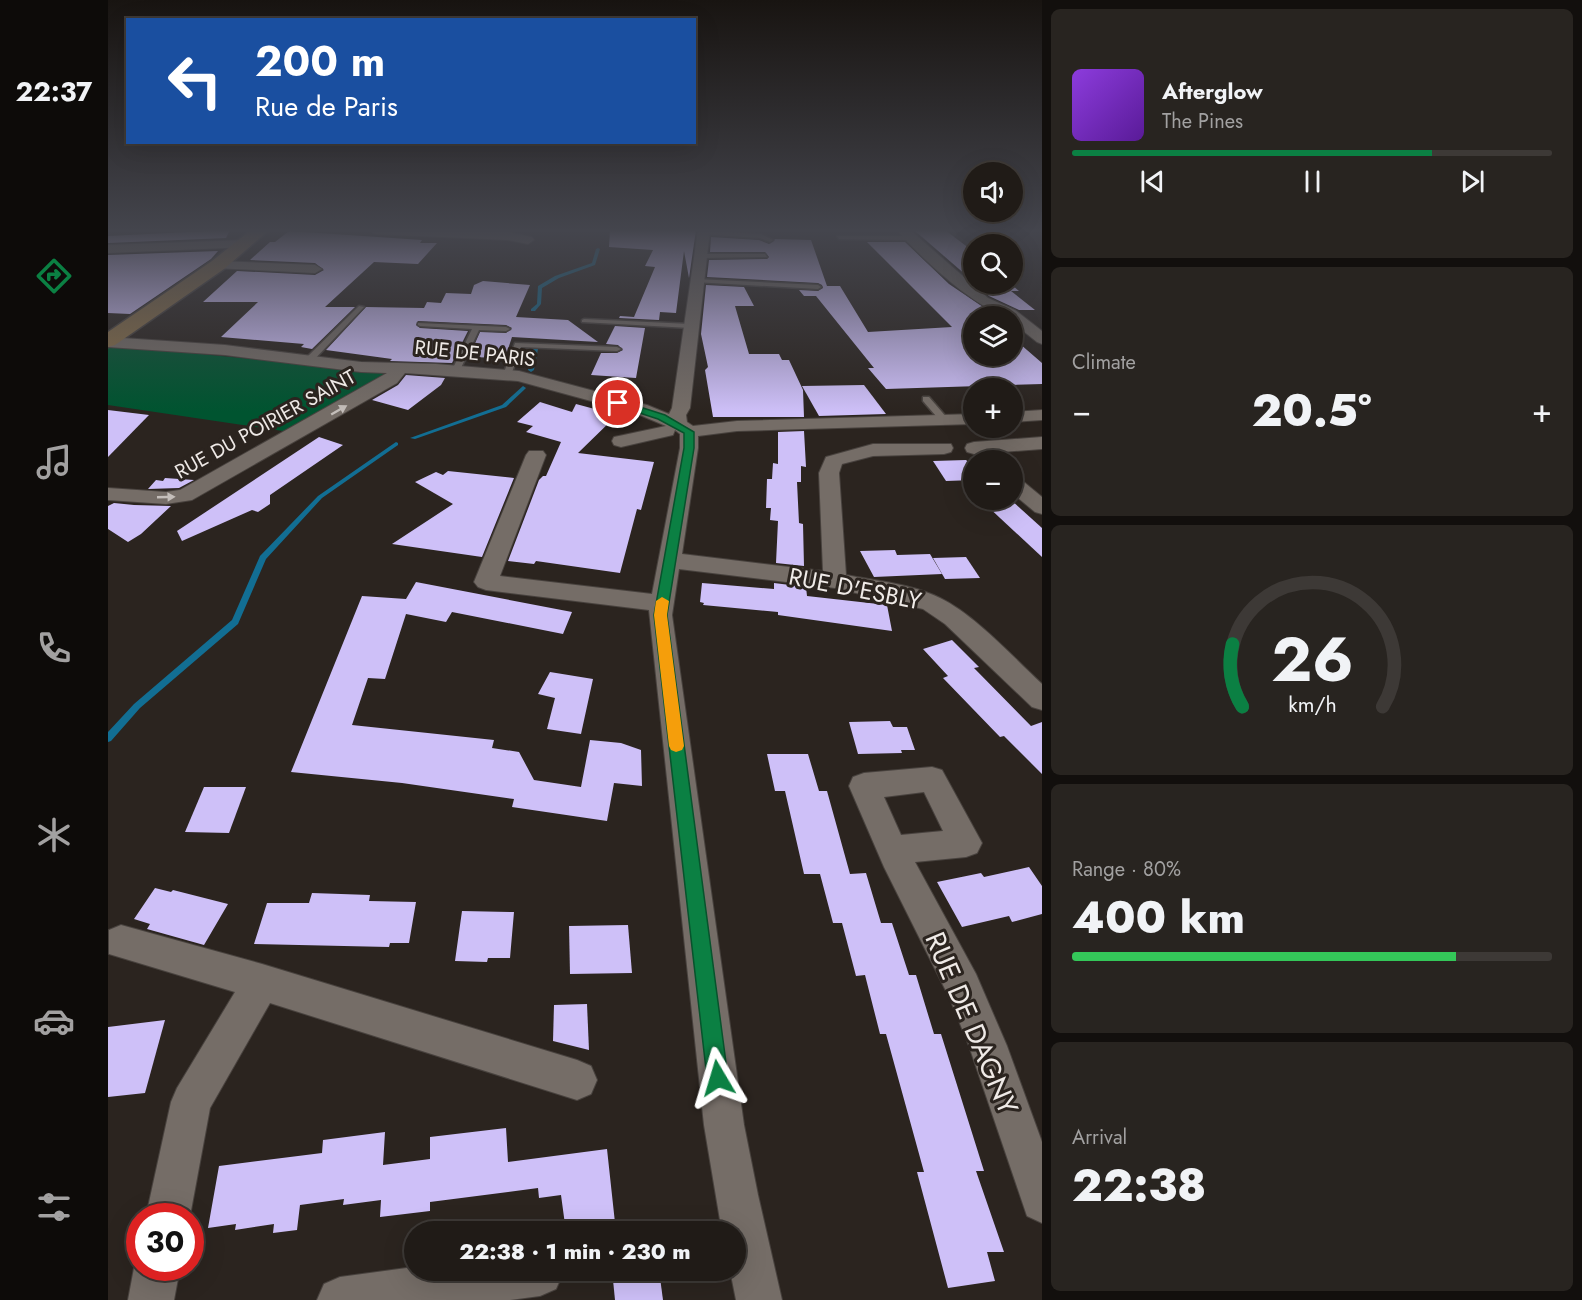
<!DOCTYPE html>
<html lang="en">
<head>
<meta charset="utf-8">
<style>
	:root { --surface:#201b17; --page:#282420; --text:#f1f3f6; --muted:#a2a1a1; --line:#3d3936; --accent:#0b8043 }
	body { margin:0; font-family:Jost,sans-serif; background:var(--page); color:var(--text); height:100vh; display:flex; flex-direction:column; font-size:22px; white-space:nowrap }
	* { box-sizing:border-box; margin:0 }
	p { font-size:20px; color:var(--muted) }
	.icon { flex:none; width:33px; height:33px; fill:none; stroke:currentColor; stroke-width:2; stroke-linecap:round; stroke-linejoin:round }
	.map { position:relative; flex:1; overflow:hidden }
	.details { display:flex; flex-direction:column; gap:9px; padding:9px; background:#120f0d; width:540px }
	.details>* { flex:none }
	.top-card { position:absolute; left:18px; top:18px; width:570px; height:126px; border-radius:0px; box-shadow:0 6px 24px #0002,0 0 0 2px var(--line); background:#1a4fa0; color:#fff; overflow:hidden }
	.tools { position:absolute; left:855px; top:162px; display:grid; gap:12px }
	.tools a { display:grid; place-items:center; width:60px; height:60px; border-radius:50%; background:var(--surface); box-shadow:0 6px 24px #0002,0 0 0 2px var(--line); font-size:30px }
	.speed { position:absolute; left:18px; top:1203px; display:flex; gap:12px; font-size:30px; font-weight:700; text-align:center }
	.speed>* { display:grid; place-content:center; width:78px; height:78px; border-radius:50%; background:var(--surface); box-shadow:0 6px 24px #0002,0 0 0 2px var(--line); line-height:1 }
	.speed .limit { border:9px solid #d22; background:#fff; color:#111 }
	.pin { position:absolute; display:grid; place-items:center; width:51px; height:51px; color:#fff; margin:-26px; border:3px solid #fff; border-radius:50%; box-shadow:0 2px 6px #0007 }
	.me { position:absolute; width:66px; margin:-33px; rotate:353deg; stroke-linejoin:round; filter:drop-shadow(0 0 4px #0008) }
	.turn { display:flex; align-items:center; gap:21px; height:126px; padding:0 30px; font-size:27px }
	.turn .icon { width:78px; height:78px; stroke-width:2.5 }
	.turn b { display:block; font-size:42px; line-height:51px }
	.big { font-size:45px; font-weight:800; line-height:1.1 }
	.details .widget { flex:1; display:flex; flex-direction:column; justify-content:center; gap:9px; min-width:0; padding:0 21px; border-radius:9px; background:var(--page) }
	.details .dial { align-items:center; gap:0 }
	.dial svg { height:156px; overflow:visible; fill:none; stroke:var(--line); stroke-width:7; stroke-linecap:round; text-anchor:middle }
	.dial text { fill:var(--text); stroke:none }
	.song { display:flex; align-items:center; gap:18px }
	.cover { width:72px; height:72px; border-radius:9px; background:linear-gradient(135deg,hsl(270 70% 55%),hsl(270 70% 35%)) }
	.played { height:6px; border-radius:3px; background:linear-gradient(90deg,var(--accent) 75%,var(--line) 75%) }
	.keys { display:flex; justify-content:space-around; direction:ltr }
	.heat { display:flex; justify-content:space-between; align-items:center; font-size:33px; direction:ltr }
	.charge { height:9px; border-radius:4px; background:linear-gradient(90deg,#34c759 80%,var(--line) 0) }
	.trip { position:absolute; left:296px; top:1221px; width:342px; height:60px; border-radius:30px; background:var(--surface); box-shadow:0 6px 24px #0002,0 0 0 2px var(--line); font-weight:800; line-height:60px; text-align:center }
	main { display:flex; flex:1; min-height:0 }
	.tabs { display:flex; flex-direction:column; width:108px; justify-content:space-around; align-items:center; background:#0d0b09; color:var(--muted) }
	.tabs .icon { width:42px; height:42px }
	.tabs .selected { color:var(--accent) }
	.tabs b { font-size:27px; color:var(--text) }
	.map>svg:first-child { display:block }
</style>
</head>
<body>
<main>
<nav class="tabs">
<b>22:37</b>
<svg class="icon selected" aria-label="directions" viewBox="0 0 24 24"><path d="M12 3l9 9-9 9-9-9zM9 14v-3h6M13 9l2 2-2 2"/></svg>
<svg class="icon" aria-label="music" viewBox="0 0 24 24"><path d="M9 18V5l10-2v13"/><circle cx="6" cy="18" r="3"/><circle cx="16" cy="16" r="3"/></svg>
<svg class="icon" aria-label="phone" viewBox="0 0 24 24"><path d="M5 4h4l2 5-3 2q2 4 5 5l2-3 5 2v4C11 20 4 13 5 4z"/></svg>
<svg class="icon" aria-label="climate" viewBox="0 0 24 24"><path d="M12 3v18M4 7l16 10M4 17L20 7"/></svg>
<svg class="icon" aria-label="car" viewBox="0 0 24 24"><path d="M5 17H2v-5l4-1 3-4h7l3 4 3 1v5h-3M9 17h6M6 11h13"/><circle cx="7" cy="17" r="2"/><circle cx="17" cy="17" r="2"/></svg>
<svg class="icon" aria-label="filters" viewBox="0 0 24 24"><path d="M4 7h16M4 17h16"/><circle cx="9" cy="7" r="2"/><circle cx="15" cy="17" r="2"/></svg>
</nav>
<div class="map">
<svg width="934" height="1300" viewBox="0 0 934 1300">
	<rect width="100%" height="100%" fill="#2b241f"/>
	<polygon fill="#005430" points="12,346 273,372 277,376 182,432 0,405 0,348"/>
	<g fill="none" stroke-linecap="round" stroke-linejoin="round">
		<g fill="#126e93" fill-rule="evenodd">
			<polygon points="490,248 492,249 487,265 451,278 434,288 433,304 427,311 423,311 423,309 429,304 430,286 447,276 484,263 488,249"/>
			<polygon points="427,347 430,349 426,370 423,372 420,370 424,349"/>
			<polygon points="415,386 418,388 417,389 398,407 307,439 302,438 394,405"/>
			<polygon points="288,442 290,443 290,445 214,498 158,559 130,624 32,708 3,741 0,742 0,732 26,704 124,620 152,556 210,496"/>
		</g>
	</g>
	<g fill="#cec0f8">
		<polygon points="122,230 118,238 0,243 0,236"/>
		<polygon points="502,230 588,230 581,278 576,251 568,313 552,312 551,320 511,318 512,316 526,317 547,267 537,266 545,250 501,247"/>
		<polygon points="806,230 837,230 866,252 866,282"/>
		<polygon points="181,231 314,240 312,243 329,243 310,264 266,262 217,307 247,307 204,349 193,347 196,344 113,337 150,302 95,302 129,271 207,275 216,270 207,263 142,260 162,242 167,242"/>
		<polygon points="603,237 651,240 661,244 667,239 703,240 719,286 732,286 760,332 844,327 759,242 797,242 841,284 881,311 876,311 882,316 866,316 866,356 904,356 904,337 934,363 934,384 778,389 760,368 766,368 708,296 696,296 691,290 710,291 715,288 714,285 710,283 599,277 601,260 659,259 661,257 657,252 602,252"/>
		<polygon points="110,251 103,259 22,314 0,313 0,255"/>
		<polygon points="375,281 422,285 408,317 460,320 490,342 404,337 397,358 361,357 372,332 398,333 404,328 398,325 310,321 308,325 312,328 360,331 344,363 282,361 284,359 218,350 258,307 316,308 319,302 333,303 338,293 363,294 366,285"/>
		<polygon points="867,284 903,284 911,291 903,291 927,310 911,310 881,296"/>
		<polygon points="598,285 636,287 646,306 627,306 641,354 671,354 674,360 681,360 695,390 696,417 605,417 597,370 600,367 593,334"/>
		<polygon points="507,326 537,328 528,378 483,375 493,353 509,353 515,350 510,345 498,344"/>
		<polygon points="298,375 337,378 333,385 300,410 264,400 290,385"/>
		<polygon points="756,385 778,414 711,416 694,386"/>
		<polygon points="432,402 464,412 468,404 509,415 470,453 546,462 533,510 529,509 512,573 428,561 426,564 400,561 431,480 435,476 438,476 453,442 418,432 425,426 409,422"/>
		<polygon points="0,410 41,415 0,457"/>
		<polygon points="696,431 698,467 693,466 693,482 689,482 691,523 695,524 696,566 668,563 670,521 662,520 663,508 658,508 659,479 664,479 665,463 670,464 670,432"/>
		<polygon points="211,437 235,445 162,495 162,504 150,512 144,510 74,541 69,531"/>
		<polygon points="858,460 866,467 866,480 838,481 825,461"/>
		<polygon points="340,471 406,478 374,557 284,544 345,504 307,482 328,472 335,475"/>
		<polygon points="57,478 86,480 71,488 40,489 48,480 55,481"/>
		<polygon points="903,500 934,528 934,557 877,504"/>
		<polygon points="6,503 26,505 63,506 33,534 20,542 0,529 0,506"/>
		<polygon points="787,550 789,555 822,554 834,574 766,577 752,551"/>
		<polygon points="858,557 872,578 837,579 825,558"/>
		<polygon points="308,582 464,612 455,634 344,612 338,622 298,614 277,679 260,678 244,725 386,740 384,748 411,752 426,780 473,787 482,740 513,743 533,750 534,786 506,783 499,821 404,807 406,799 294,783 183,772 254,596 298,599"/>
		<polygon points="594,583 666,589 666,583 698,587 699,596 779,605 784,631 670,615 670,612 595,605 596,603 592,602"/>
		<polygon points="844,640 871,667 866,668 923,726 934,722 934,774 896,736 892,737 835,678 840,676 815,649"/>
		<polygon points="442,672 485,679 473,734 439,729 447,698 430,694"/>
		<polygon points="782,721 785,727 799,727 807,750 793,750 794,753 750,754 741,722"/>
		<polygon points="659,754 700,754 711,791 719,791 742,874 758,873 773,923 784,923 801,975 808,975 826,1034 833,1034 876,1171 868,1171 896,1252 879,1252 887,1281 840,1288 809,1172 816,1172 778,1034 772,1034 757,975 748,976 734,923 725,923 712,874 696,874 677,791 667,791"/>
		<polygon points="96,787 138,787 121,833 77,832"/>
		<polygon points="921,867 934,886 934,914 904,922 901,916 854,927 829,882 873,873 876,877"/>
		<polygon points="47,888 63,892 65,890 120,904 96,945 39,929 42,924 26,919"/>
		<polygon points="204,893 262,895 261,901 308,902 301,943 282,943 281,947 146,944 159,903 201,903"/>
		<polygon points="354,911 406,912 402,958 380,958 379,962 347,961"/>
		<polygon points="520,925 524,973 462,974 461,926"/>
		<polygon points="479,1004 481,1050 445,1041 446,1005"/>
		<polygon points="57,1020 37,1093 0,1097 0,1027"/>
		<polygon points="398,1128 400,1162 499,1149 508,1232 458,1232 453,1195 431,1198 430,1188 322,1202 322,1211 272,1217 273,1200 235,1205 236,1199 192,1205 189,1230 165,1233 166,1224 127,1230 128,1224 100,1228 111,1166 214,1153 215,1140 277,1132 275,1165 322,1159 322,1137"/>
		<polygon points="504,1270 551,1270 555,1300 507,1300"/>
	</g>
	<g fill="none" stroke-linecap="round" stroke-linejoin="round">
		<defs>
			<g id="lane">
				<polygon points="596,231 653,234 665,240 662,242 652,238 594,234"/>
				<polygon points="729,236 804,236 807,238 804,240 731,239"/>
				<polygon points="657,254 659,257 592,258 589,256 592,254"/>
				<polygon points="588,279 710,285 713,287 710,289 586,282 585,281"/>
				<polygon points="251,306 256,307 203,363 197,363 197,359"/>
				<polygon points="476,319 582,324 586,326 582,328 474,322 474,320"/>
				<polygon points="310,323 398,327 402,329 398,331 371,330 352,370 348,372 344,370 364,329 312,326 310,325"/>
				<polygon points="407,343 509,347 513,349 509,351 413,347 403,375 396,377 395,375"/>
				<polygon points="815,397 821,397 840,419 840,423 834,423 815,401"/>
			</g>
			<g id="street">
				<polygon points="261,230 400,232 424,237 426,240 420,244 400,240 267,234"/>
				<path d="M590,230H602L582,408L578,415L579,422L585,426L629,421L866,414V424L629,431L590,436V448L574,554L715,571L711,473L718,457L765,444H843L845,448L843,452L836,454L765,456L734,464L731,473L738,575C768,581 804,584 832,598C867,615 905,657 934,684V710L924,707L837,624L815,609L727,588L571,569L564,615L636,1125L650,1195L674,1300H628L622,1270H627V1232H614L596,1125L541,610L378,590L370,587L366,582L418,455L421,451H435L438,455L392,576L544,594L572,448V434L567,430L565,435L513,447L506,445L504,441L506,437L558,426L527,413L410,381L297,373L289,383L84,500L58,504L0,500V488L58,492L72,490L279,373L253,372L117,355L0,347V337L117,345L253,362L328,364L411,371L539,405L561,414L564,408Z"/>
				<path d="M789,230H802L880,298L907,310L934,331V344L929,342L904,322V316C874,316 809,254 789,230Z"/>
				<polygon points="137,240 141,241 143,244 141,247 0,253 0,245"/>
				<polygon points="110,261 207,265 214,269 207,273 105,268 103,265"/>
				<polygon points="934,410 934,420 904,422 904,412"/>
				<polygon points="934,437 934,449 866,454 859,452 857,448 859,444 866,442"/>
				<polygon points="904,476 911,478 934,497 934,514 927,512 904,493"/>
				<path d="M824,767L834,770L874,843L869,853L858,857L807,862L868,974L899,1046L934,1142V1223L919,1216L861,1046L842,999L776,867L741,786L745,777L756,773ZM816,792L835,831L793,835L776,797Z"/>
				<polygon points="13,925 154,964 469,1060 483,1066 489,1080 483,1094 469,1100 162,1003 102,1108 82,1216 38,1216 63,1102 69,1088 127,992 1,954 1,930"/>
				<polygon points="32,1255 32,1268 72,1268 66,1300 20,1300 26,1268"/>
				<polygon points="306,1267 306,1270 454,1270 455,1273 448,1289 432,1296 402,1300 209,1300 216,1284 232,1277"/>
			</g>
			<polygon id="secondary" points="143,230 161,230 116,269 7,345 0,347 0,332 104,261"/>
		</defs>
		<use href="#lane" stroke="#48423e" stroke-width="3"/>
		<use href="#street" stroke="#48423e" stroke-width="2"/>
		<use href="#secondary" stroke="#48423e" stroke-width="3"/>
		<use href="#lane" fill="#756d67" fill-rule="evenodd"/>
		<use href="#street" fill="#756d67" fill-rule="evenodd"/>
		<use href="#secondary" fill="#886f49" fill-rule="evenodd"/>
	</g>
	<defs><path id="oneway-solid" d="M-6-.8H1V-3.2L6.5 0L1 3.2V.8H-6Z" transform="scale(1.5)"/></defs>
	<g fill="#c4beba">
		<use href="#oneway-solid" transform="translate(231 410) rotate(-30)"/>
		<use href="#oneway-solid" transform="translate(58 497) rotate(-2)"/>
	</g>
	<linearGradient id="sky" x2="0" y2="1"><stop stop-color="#181411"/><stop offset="0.56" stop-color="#44454d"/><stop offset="1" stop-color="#44454d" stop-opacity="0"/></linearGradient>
	<rect width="934" height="412" fill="url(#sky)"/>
	<polygon fill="#0b8043" stroke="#07532c" stroke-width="1.5" points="510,400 557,415 586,432 586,448 559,615 620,1078 617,1086 610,1089 602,1086 599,1078 546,615 576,448 576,433 550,419 507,405 507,401"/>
	<polygon fill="#f59e0b" points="554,597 561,601 559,615 576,746 574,750 568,752 563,750 561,746 546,615 548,601"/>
	<g text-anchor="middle" stroke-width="6" stroke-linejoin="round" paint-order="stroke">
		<g font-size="20" fill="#efeae7" stroke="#2b241f">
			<text transform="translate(367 353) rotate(6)" y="7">RUE DE PARIS</text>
			<text transform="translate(157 424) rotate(-29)" y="7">RUE DU POIRIER SAINT</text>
		</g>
		<g font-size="24" fill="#efeae7" stroke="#2b241f">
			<text transform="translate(747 589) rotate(11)" y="8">RUE D'ESBLY</text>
		</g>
		<g font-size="28" fill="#efeae7" stroke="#2b241f">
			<text transform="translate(864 1023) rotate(67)" y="10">RUE DE DAGNY</text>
		</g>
	</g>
</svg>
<div class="tools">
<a><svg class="icon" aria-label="sound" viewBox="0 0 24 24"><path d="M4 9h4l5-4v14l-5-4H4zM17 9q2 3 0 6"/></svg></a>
<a><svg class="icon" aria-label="search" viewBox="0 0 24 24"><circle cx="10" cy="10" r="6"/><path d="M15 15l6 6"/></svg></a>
<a><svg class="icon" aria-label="layers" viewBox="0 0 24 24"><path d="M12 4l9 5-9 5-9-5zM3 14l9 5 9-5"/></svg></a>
<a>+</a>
<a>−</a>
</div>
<div class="speed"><div class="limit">30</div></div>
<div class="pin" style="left:510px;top:403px;background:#d93025"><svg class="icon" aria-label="arrive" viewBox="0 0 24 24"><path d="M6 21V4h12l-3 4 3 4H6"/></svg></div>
<svg class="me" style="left:610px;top:1078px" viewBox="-20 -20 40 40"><path d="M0-17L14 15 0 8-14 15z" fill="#0b8043" stroke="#fff" stroke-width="4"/></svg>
<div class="trip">22:38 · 1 min · 230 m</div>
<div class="top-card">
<div class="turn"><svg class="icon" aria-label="left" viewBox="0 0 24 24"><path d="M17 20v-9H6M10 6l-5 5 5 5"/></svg><div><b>200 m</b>Rue de Paris</div></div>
</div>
</div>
<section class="details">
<div class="widget">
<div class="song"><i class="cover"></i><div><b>Afterglow</b><p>The Pines</p></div></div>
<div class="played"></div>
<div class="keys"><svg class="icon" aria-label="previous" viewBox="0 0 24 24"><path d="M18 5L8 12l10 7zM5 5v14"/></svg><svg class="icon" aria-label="pause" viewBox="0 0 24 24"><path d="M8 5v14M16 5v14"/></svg><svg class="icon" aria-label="next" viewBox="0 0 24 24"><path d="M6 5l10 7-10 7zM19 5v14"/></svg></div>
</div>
<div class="widget"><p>Climate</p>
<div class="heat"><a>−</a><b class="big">20.5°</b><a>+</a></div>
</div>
<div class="widget dial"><svg viewBox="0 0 100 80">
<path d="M14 69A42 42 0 1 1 86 69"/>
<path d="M14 69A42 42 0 0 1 9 37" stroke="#0b8043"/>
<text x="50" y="56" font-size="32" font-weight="700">26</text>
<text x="50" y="72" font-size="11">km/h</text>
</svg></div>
<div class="widget"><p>Range · 80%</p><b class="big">400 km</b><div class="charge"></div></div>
<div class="widget"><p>Arrival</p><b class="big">22:38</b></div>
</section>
</main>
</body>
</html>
